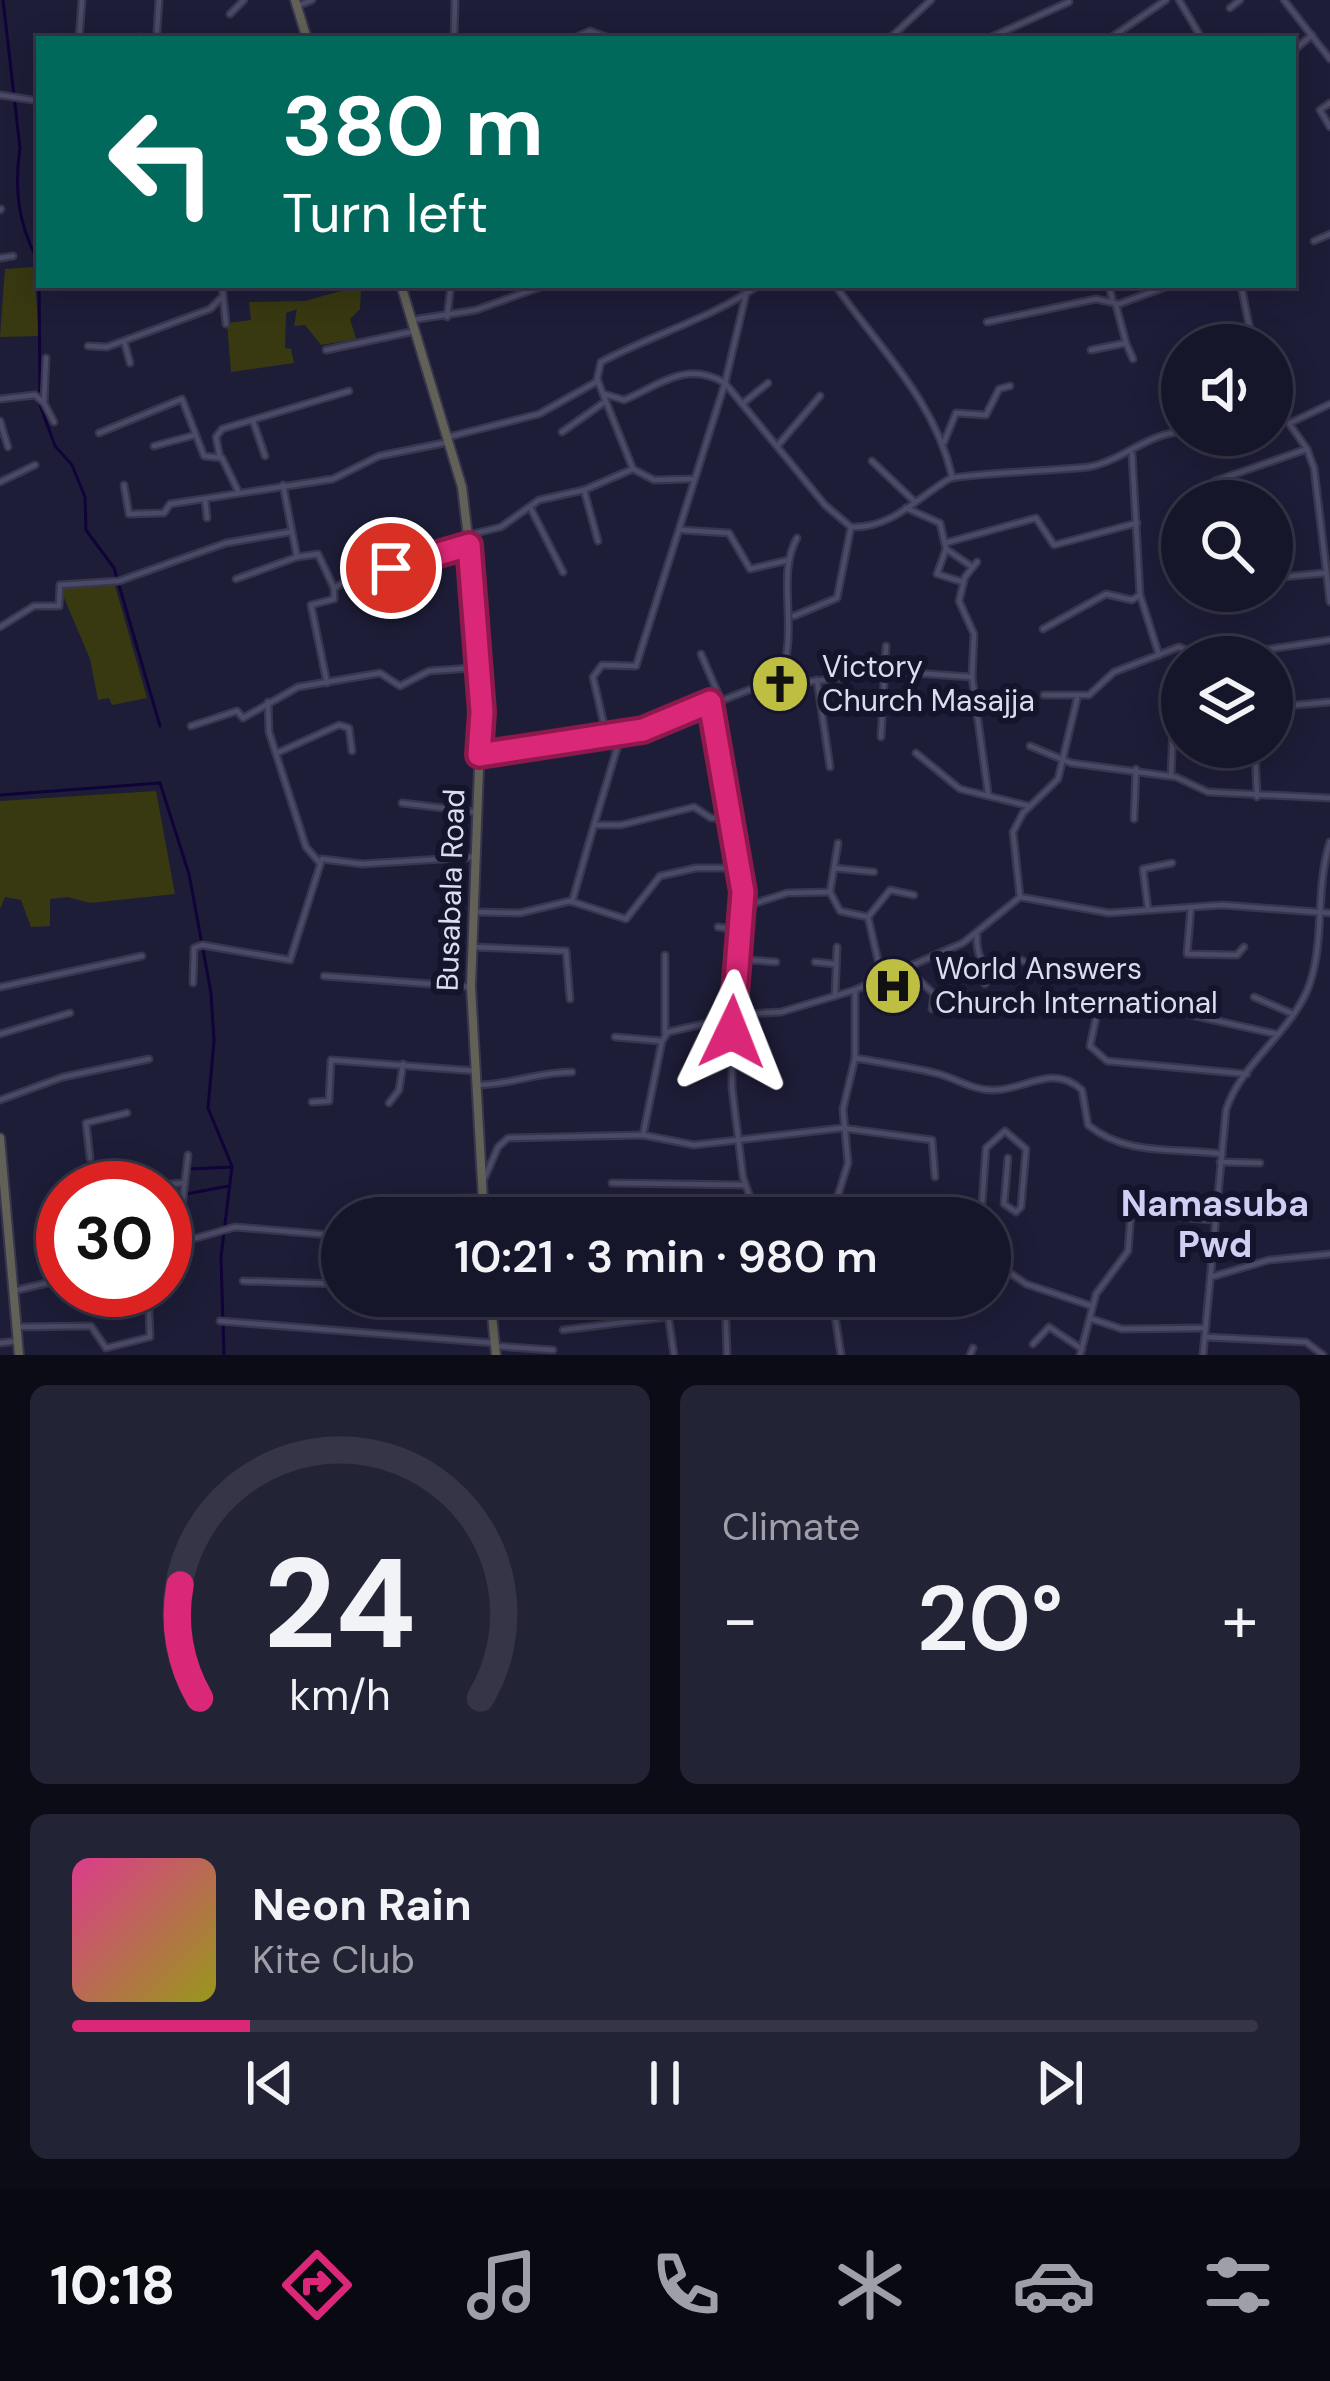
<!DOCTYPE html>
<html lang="en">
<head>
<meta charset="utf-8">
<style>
	:root { --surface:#16162a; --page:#232336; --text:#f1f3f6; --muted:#9e9fa8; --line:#353547; --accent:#db2777 }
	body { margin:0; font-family:"DM Sans",sans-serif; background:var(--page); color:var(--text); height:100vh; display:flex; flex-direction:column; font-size:45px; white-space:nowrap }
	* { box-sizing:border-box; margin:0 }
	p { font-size:39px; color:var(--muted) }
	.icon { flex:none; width:66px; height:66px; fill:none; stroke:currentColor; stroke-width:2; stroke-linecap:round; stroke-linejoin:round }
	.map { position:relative; height:1355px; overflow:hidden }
	.panel { display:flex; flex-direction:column; gap:30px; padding:30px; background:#0c0c17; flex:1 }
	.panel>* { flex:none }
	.hud { position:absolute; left:36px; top:36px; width:1260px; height:252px; border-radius:0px; box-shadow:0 6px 30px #0003,0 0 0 3px var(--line); background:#00695c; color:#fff; overflow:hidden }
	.tools { position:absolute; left:1161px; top:324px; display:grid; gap:24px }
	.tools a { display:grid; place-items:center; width:132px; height:132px; border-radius:50%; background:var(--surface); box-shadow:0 6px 30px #0003,0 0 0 3px var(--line); font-size:60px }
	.speed { position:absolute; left:36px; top:1161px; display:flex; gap:24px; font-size:60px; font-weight:700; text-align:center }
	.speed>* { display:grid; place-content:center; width:156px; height:156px; border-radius:50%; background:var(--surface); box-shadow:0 6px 30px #0003,0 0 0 3px var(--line); line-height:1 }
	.speed .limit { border:18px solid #d22; background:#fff; color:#111 }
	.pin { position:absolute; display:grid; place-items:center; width:102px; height:102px; color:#fff; margin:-51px; border:6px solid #fff; border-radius:50%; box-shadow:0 3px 12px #0007 }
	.me { position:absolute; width:132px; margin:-66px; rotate:2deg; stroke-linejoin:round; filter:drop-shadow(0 0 9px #0008) }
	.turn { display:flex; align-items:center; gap:42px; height:252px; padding:0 48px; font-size:54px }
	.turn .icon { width:156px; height:156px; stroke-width:2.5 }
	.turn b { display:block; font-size:84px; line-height:102px }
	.big { font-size:90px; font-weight:600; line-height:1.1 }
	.panel .card { flex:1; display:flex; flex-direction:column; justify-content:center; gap:18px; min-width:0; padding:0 42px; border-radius:18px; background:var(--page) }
	.panel .dial { align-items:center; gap:0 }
	.dial svg { height:312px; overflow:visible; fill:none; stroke:var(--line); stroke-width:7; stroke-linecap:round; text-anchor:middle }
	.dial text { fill:var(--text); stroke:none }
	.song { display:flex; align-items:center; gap:36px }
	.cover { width:144px; height:144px; border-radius:18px; background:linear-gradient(135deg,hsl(330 70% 55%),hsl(60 70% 35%)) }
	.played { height:12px; border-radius:6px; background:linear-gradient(90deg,var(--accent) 15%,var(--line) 15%) }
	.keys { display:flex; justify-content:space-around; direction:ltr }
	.heat { display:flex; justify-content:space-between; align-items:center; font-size:66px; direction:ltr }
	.panel .tiles { flex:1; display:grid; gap:30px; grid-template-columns:1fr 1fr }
	.card:last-child { grid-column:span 2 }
	.trip { position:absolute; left:321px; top:1197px; width:690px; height:120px; border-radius:60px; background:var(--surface); box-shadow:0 6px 30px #0003,0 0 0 3px var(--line); font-weight:600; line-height:120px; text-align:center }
	.tab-bar { display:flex; height:192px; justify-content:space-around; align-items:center; background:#090911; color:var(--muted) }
	.tab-bar .icon { width:84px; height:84px }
	.tab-bar .on { color:var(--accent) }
	.tab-bar b { font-size:54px; color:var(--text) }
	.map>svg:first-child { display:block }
</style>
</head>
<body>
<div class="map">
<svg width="1330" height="1355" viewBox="0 0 1330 1355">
	<rect width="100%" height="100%" fill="#1e1d38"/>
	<g fill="#383911">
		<polygon points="34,267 39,336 0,337 5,269"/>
		<polygon points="348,289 361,291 360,309 350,319 356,339 321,345 305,325 294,326 297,309 286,313 285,348 291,349 294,363 231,372 227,323 251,320 249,302 305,301"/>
		<polygon points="114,582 147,698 112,705 109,698 98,700 90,659 62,593 63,586"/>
		<polygon points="156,791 175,894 90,903 68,897 50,899 50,926 31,927 21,900 5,897 0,909 0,801"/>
	</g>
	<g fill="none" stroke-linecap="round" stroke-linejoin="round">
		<g stroke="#100338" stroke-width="3">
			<path d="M3,0L20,148C14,190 18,224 39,263"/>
			<polyline points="39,278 40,405 55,446 72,465 85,497 86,530 114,568 160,726"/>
			<polyline points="160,783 189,874 211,993 214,1041 208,1108 232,1166 221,1257 224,1355"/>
			<polyline points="0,795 160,783"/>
			<polyline points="189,1169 232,1167"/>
			<polyline points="186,1194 229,1186"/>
		</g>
		<defs>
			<g id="street">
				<polyline points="1179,0 1202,39"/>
				<polyline points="1284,0 1330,59"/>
				<polyline points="297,6 312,0"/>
				<polyline points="1230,8 1240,0"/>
				<polyline points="230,14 244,0"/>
				<polyline points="157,31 159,0"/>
				<polyline points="79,39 82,0"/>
				<polyline points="132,39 139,37"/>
				<polyline points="454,39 455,0"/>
				<polyline points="572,39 590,31 611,39"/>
				<polyline points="889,39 931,0"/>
				<polyline points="987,39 1069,2"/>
				<polyline points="1109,39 1166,0"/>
				<polyline points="1293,51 1312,35"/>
				<polyline points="0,95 39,101"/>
				<polyline points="1330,103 1320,110 1330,127"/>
				<polyline points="0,210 1,209"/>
				<polyline points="1314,241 1330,234"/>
				<polyline points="0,258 13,256"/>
				<polyline points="222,285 226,324"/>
				<path d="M835,285C879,348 934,399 952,476"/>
				<polyline points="1109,285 1112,299"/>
				<polyline points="1241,285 1253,345"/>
				<polyline points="447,317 451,285"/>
				<polyline points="412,320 476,310 546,285"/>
				<polyline points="987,322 1096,299 1119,304 1171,285"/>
				<polyline points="124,341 130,363"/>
				<polyline points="1126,343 1133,359"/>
				<polyline points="88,346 107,347 210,309 220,299"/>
				<polyline points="326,350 415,331"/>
				<polyline points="1091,350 1126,343 1116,305"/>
				<polyline points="46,358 44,403 54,422"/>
				<path d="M604,394L624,400C660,385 686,360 725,383L825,505L851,527C891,529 917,498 949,479C959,474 1066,470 1088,467C1123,461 1147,433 1182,432"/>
				<polyline points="0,399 35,395 44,403"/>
				<polyline points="1272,399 1307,449 1314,468 1330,602"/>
				<polyline points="742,404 768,383"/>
				<polyline points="0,421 8,447"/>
				<polyline points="253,421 265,456"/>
				<polyline points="1292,422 1330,404"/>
				<polyline points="562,432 606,401"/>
				<polyline points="99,433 182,399 204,456 222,458 238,491"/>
				<polyline points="448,437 539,414 598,381"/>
				<polyline points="944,442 956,413 986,415 999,389 1010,386"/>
				<polyline points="779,444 820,396"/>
				<polyline points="154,446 195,435"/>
				<polyline points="1132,454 1140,595 1159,655"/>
				<polyline points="220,458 216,437 222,429 349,391"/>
				<polyline points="872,461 915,502"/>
				<polyline points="633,469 654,480 691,479"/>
				<polyline points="1215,481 1307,449"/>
				<polyline points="0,482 35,465"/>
				<polyline points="124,485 129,514 164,513 170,504 333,479 379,456 449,442"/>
				<polyline points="283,485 297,557 318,554 334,588"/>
				<path d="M584,490L633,469L597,379L601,362C654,334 710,319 759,285"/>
				<polyline points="205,499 207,518"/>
				<polyline points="530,507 563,572"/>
				<polyline points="906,508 940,523 946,549 937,574 963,582"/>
				<polyline points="681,530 729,533 750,569 789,560"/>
				<polyline points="468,535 501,527 539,500 584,490 598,541"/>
				<polyline points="945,543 1036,518 1054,545 1137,523"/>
				<polyline points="946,549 971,566"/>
				<polyline points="977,562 965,577 959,601 974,634 972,677 988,793"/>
				<polyline points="1272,578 1324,573"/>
				<polyline points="236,579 297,557"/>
				<polyline points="1222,596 1236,591"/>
				<polyline points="794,616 837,598 851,527"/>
				<polyline points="0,627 34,606 59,606 60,585 119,581 226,543 290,532"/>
				<polyline points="1043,629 1106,594 1132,600 1140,595"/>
				<polyline points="701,654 720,698"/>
				<polyline points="1217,657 1330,640"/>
				<path d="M780,678C800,629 775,577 797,538"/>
				<polyline points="817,680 830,767"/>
				<polyline points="327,683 311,605 334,599 334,588 352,578 469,545"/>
				<polyline points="1044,695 1089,695 1114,672 1179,647 1204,657"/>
				<polyline points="268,702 269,732 306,847 319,862"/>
				<polyline points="711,702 743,892 732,980 732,1088 743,1177 751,1200 748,1218"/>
				<polyline points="1272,707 1330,702"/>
				<polyline points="191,726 237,711 243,718 298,687 380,673 400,686 429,671 472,668 478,660"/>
				<polyline points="881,737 886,646"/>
				<polyline points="607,738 593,677 602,665 636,666 725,383 746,294"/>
				<polyline points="1030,746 1071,763 1176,777 1208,792 1330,798"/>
				<polyline points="1225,750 1255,750 1257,797"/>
				<polyline points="277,753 339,725 349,728 352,751"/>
				<polyline points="916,753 960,789 1029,806"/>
				<polyline points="481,755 643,731 780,678 805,682 900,672 972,677"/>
				<polyline points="1171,776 1173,726"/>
				<polyline points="402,803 475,812"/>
				<polyline points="1134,819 1136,769"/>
				<polyline points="594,825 621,735"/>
				<polyline points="838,843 830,892 840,911 868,917 882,978"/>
				<polyline points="834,868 874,872"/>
				<polyline points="1020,897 1109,913 1222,905 1330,913"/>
				<polyline points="1020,897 1013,832 1023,813 1058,779 1077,699"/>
				<polyline points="572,902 594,825 621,825 694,807 711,818 730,818"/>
				<polyline points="743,907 787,893 830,892"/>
				<polyline points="1191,907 1187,954 1237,955 1244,947"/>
				<polyline points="1148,910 1143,869 1172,863"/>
				<polyline points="473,912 520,913 570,901 626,919 660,876 696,868 739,868"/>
				<polyline points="868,917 890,890 914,895"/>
				<polyline points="718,927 739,930"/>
				<path d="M977,936C975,956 987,965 985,984"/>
				<polyline points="472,947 566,951 570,999"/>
				<polyline points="736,959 776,962"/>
				<polyline points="815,962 835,964"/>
				<polyline points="987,965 1021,960 1056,976"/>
				<polyline points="907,969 934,994 932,1009"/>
				<polyline points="324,976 471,987"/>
				<polyline points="193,983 194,948 202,945 290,960 322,859 362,864 474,857"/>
				<polyline points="0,987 142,956"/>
				<polyline points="934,994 965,994"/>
				<polyline points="835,996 837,947"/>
				<polyline points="1254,997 1293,1014"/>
				<polyline points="1098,1008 1090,1046 1107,1061 1247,1074"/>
				<polyline points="1178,1012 1276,1034"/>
				<polyline points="665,1033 665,955"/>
				<polyline points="0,1034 70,1013"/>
				<polyline points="615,1037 662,1041"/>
				<path d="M855,1058C883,1063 912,1067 939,1074C957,1079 975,1091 994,1090C1026,1090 1052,1063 1082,1090L1088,1125C1128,1157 1174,1147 1222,1154"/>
				<path d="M479,1085C514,1084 537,1072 572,1072"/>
				<polyline points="0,1100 63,1077 149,1059"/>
				<polyline points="312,1102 329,1101 331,1060 476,1071"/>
				<polyline points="389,1103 399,1090 403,1064"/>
				<polyline points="643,1135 662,1041 668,1032 747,1014 781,1012 855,990 963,943 1020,897"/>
				<polyline points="90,1158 86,1123 127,1113"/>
				<polyline points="1220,1162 1260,1163"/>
				<polyline points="612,1183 745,1185"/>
				<polyline points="482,1184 498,1147 508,1138 643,1135 694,1145 842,1128 932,1140 935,1177"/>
				<polyline points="125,1188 183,1183"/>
				<polyline points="364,1218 368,1203 377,1200 482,1198"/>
				<polyline points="831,1218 848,1163 843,1109 855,1058 855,990"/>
				<polyline points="981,1218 986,1148 1005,1131 1026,1149 1021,1207 1016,1212 1004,1204 1008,1158"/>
				<polyline points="327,1236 331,1284"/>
				<polyline points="165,1238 196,1238 235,1227 342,1236"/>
				<polyline points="990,1259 1026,1284 1092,1306"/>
				<polyline points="165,1268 180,1223 188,1155"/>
				<polyline points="1211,1277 1269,1260 1330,1254"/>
				<polyline points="243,1281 342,1284"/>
				<polyline points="13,1291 60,1280"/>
				<polyline points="374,1296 491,1313"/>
				<polyline points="725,1296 727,1355"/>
				<polyline points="832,1296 841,1355"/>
				<polyline points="666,1301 674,1355"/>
				<polyline points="1092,1319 1122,1329 1205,1328"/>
				<polyline points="220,1321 494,1343"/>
				<polyline points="15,1327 91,1326 106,1348 150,1337 149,1312"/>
				<polyline points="563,1330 667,1317"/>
				<polyline points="1205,1337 1306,1342 1323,1355"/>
				<polyline points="0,1343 17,1341"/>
				<polyline points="1033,1344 1049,1327 1082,1349"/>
				<polyline points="495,1346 553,1350"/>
				<polyline points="970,1355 973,1348"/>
				<polyline points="1080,1355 1096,1294 1128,1251 1131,1213 1212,1220"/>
				<path d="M1203,1355L1226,1110C1241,1062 1294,1031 1310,983C1325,937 1315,888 1330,842"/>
			</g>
			<g id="secondary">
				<polyline points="295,0 307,39"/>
				<polyline points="401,285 462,487 472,570 481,712 471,987 484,1218"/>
				<polyline points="0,1138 19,1355"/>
				<polyline points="490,1296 496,1355"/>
			</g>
		</defs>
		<use href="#street" stroke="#37364c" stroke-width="9"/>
		<use href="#secondary" stroke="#37364c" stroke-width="12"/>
		<use href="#street" stroke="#4a4a68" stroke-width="4.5"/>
		<use href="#secondary" stroke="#616157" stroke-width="8"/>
	</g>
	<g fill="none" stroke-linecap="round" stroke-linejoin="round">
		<defs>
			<polyline id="route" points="391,568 469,545 482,712 479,755 643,730 710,702 743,892 732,1032"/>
		</defs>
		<use href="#route" stroke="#8e194d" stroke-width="30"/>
		<use href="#route" stroke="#db2777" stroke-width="21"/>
	</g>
	<defs>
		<symbol id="church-disc" viewBox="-11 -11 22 22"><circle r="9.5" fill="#bebf42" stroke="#15142d"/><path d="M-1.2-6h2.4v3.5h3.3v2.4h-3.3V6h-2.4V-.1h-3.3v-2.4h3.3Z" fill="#111"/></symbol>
		<symbol id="hospital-disc" viewBox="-11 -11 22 22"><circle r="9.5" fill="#bebf42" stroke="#15142d"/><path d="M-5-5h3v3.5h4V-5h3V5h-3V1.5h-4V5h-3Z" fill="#111"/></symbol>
	</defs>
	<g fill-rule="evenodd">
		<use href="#church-disc" x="747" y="651" width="66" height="66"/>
		<use href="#hospital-disc" x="860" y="953" width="66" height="66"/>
	</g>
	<g text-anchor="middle" stroke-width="12" stroke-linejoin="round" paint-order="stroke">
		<g font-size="30" fill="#dbdcee" stroke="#15142d" text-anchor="start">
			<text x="822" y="677">Victory<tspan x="822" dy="34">Church Masajja</tspan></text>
			<text x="935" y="979">World Answers<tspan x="935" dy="34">Church International</tspan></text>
		</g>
		<g font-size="30" fill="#dbdcee" stroke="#15142d">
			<text transform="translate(451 890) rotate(-88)" y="10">Busabala Road</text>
		</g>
		<g font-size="36" font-weight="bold" fill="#cecff3" stroke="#15142d">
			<text x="1215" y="1216">Namasuba<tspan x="1215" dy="41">Pwd</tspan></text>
		</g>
	</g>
</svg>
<div class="tools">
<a><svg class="icon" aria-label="sound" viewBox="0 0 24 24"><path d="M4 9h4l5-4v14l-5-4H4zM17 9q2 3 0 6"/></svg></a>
<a><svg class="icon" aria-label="search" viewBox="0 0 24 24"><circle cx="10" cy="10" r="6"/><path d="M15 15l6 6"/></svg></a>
<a><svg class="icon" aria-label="layers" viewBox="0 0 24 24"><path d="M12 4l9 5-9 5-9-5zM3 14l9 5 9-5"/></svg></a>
</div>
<div class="speed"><div class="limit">30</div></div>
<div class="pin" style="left:391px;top:568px;background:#d93025"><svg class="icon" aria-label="arrive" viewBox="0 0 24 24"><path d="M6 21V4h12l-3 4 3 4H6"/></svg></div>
<svg class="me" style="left:732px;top:1032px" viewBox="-20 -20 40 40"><path d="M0-17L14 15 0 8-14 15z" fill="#db2777" stroke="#fff" stroke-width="4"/></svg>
<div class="trip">10:21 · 3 min · 980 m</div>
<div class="hud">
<div class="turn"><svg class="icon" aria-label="left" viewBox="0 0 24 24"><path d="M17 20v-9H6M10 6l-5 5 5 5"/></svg><div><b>380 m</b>Turn left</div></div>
</div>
</div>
<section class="panel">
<div class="tiles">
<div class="card dial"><svg viewBox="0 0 100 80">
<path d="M14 69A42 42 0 1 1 86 69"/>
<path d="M14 69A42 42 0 0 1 9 40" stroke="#db2777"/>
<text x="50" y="56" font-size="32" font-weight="700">24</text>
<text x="50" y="72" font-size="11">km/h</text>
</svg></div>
<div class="card"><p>Climate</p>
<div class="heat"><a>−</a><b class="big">20°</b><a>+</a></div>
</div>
<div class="card">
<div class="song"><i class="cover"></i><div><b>Neon Rain</b><p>Kite Club</p></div></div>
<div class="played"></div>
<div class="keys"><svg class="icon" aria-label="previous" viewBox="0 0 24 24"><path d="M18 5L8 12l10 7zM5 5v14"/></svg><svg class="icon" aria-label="pause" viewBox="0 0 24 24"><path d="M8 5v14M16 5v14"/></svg><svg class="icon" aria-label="next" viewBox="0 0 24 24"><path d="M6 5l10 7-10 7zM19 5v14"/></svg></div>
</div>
</div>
</section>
<nav class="tab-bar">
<b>10:18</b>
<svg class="icon on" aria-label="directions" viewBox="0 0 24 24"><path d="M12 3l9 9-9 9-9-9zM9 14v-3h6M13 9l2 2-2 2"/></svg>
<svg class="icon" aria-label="music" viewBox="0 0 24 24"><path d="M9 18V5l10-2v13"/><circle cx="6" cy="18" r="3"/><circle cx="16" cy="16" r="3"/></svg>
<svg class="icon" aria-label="phone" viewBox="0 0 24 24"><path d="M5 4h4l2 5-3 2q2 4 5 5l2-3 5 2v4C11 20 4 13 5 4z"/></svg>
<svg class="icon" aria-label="climate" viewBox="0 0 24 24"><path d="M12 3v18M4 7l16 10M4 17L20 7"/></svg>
<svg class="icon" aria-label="car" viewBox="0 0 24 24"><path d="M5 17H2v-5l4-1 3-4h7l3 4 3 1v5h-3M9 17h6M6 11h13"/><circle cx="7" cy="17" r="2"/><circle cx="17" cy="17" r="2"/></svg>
<svg class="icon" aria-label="filters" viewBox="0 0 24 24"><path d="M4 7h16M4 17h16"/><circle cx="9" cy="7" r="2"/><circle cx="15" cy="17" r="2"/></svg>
</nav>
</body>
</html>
